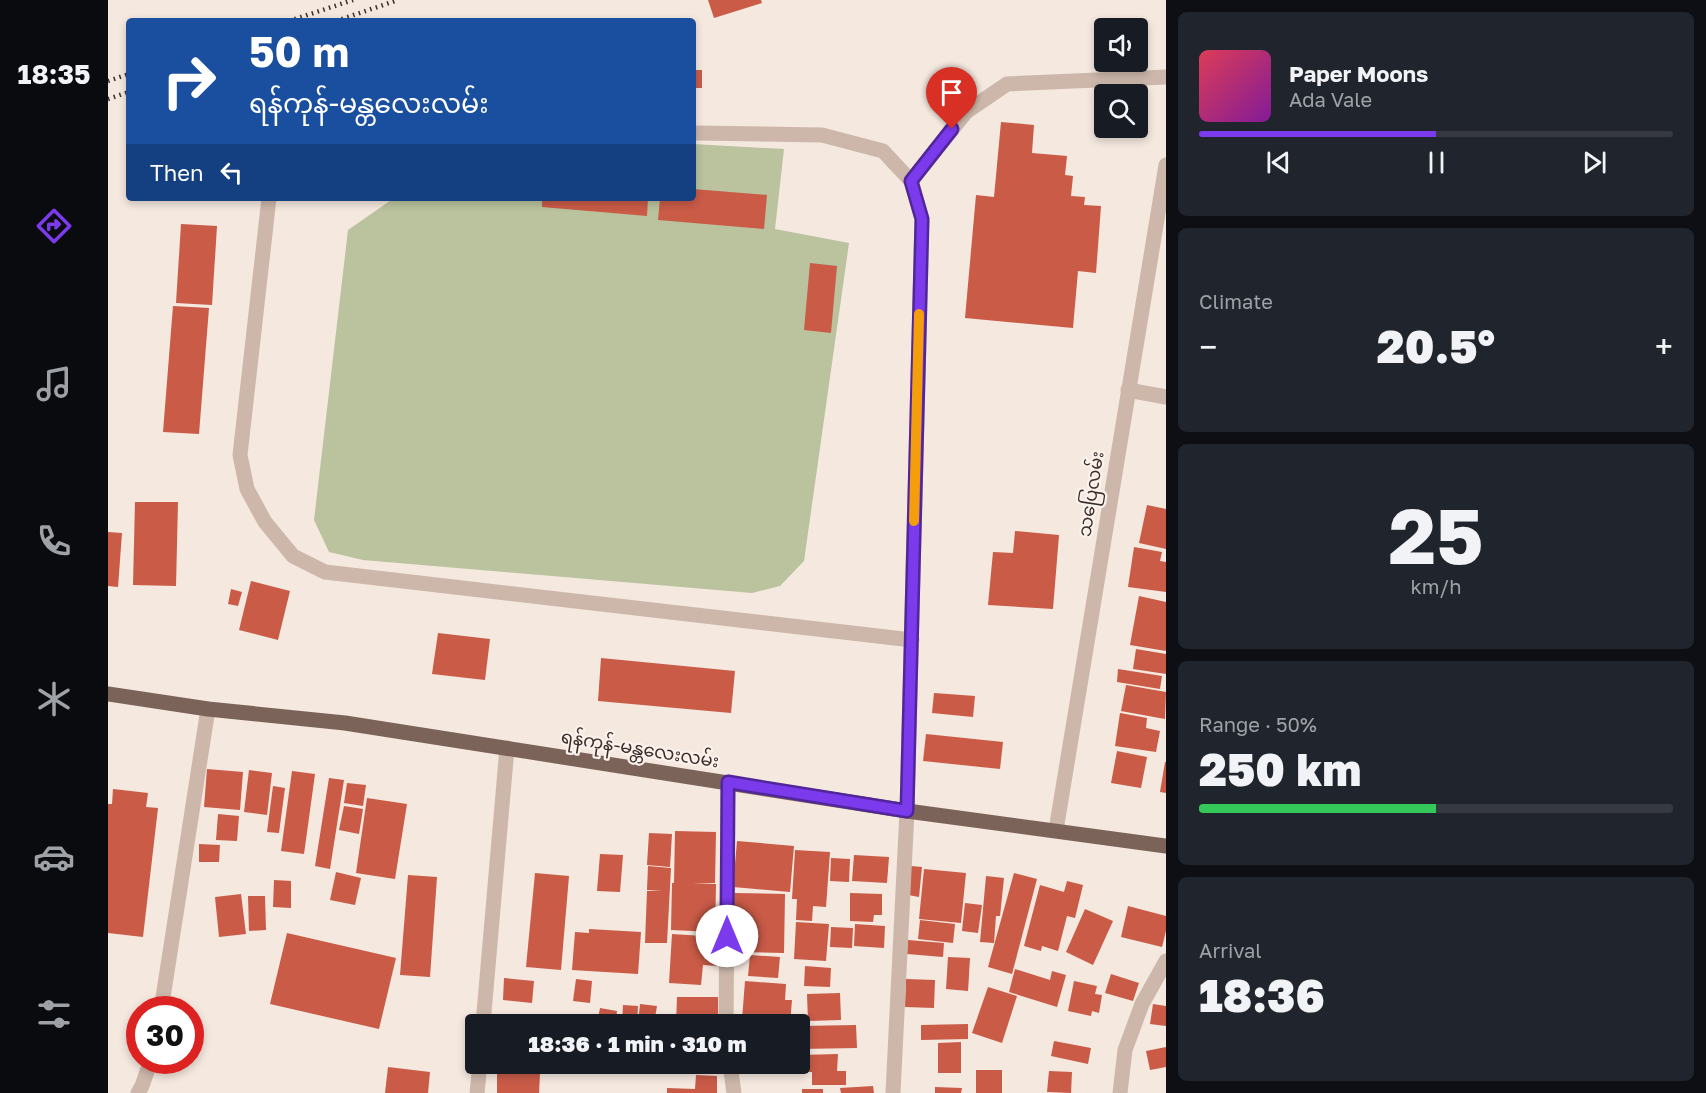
<!DOCTYPE html>
<html lang="en">
<head>
<meta charset="utf-8">
<style>
	:root { --surface:#171b24; --page:#20242c; --text:#f1f3f6; --muted:#9ea1a6; --line:#363941; --accent:#7c3aed }
	body { margin:0; font-family:"Golos Text","Noto Sans Myanmar",sans-serif; background:var(--page); color:var(--text); height:100vh; display:flex; flex-direction:column; font-size:22px; white-space:nowrap }
	* { box-sizing:border-box; margin:0 }
	p { font-size:20px; color:var(--muted) }
	.icon { flex:none; width:33px; height:33px; fill:none; stroke:currentColor; stroke-width:2; stroke-linecap:round; stroke-linejoin:round }
	.map { position:relative; flex:1; overflow:hidden }
	.panel { display:flex; flex-direction:column; gap:12px; padding:12px; background:#0d0f14; width:540px }
	.panel>* { flex:none }
	.top-card { position:absolute; left:18px; top:18px; width:570px; height:183px; border-radius:6px; box-shadow:0 3px 9px #0003; background:#1a4fa0; color:#fff; overflow:hidden }
	.buttons { position:absolute; left:986px; top:18px; display:grid; gap:12px }
	.buttons a { display:grid; place-items:center; width:54px; height:54px; border-radius:6px; background:var(--surface); box-shadow:0 3px 9px #0003; font-size:30px }
	.speed { position:absolute; left:18px; top:996px; display:flex; gap:12px; font-size:30px; font-weight:700; text-align:center }
	.speed>* { display:grid; place-content:center; width:78px; height:78px; border-radius:50%; background:var(--surface); box-shadow:0 3px 9px #0003; line-height:1 }
	.speed .limit { border:9px solid #d22; background:#fff; color:#111 }
	.pin { position:absolute; display:grid; place-items:center; width:51px; height:51px; color:#fff; margin:-62px -26px; border-radius:50% 50% 50% 0; rotate:-45deg; box-shadow:0 0 6px #0007 }
	.pin .icon { rotate:45deg }
	.me { position:absolute; width:66px; margin:-33px; rotate:0deg; stroke-linejoin:round; filter:drop-shadow(0 0 4px #0008) }
	.turn { display:flex; align-items:center; gap:21px; height:126px; padding:0 24px; font-size:27px }
	.turn .icon { width:78px; height:78px; stroke-width:2.5 }
	.turn b { display:block; font-size:42px; line-height:51px }
	.then { display:flex; align-items:center; height:57px; padding:0 24px; background:#0003; gap:12px; font-size:22px }
	.big { font-size:45px; font-weight:800; line-height:1.1 }
	.panel .widget { flex:1; display:flex; flex-direction:column; justify-content:center; gap:9px; min-width:0; padding:0 21px; border-radius:9px; background:var(--page) }
	.panel .dial { align-items:center; gap:0 }
	.dial b { font-size:78px; line-height:1 }
	.song { display:flex; align-items:center; gap:18px }
	.cover { width:72px; height:72px; border-radius:9px; background:linear-gradient(135deg,hsl(350 70% 55%),hsl(290 70% 35%)) }
	.played { height:6px; border-radius:3px; background:linear-gradient(90deg,var(--accent) 50%,var(--line) 50%) }
	.keys { display:flex; justify-content:space-around; direction:ltr }
	.heat { display:flex; justify-content:space-between; align-items:center; font-size:33px; direction:ltr }
	.charge { height:9px; border-radius:4px; background:linear-gradient(90deg,#34c759 50%,var(--line) 0) }
	.trip { position:absolute; left:357px; top:1014px; width:345px; height:60px; border-radius:6px; background:var(--surface); box-shadow:0 3px 9px #0003; font-weight:800; line-height:60px; text-align:center }
	main { display:flex; flex:1; min-height:0 }
	.tab-bar { display:flex; flex-direction:column; width:108px; justify-content:space-around; align-items:center; background:#090b0e; color:var(--muted) }
	.tab-bar .icon { width:42px; height:42px }
	.tab-bar .selected { color:var(--accent) }
	.tab-bar b { font-size:27px; color:var(--text) }
	.map>svg:first-child { display:block }
</style>
</head>
<body>
<main>
<nav class="tab-bar">
<b>18:35</b>
<svg class="icon selected" aria-label="directions" viewBox="0 0 24 24"><path d="M12 3l9 9-9 9-9-9zM9 14v-3h6M13 9l2 2-2 2"/></svg>
<svg class="icon" aria-label="music" viewBox="0 0 24 24"><path d="M9 18V5l10-2v13"/><circle cx="6" cy="18" r="3"/><circle cx="16" cy="16" r="3"/></svg>
<svg class="icon" aria-label="phone" viewBox="0 0 24 24"><path d="M5 4h4l2 5-3 2q2 4 5 5l2-3 5 2v4C11 20 4 13 5 4z"/></svg>
<svg class="icon" aria-label="climate" viewBox="0 0 24 24"><path d="M12 3v18M4 7l16 10M4 17L20 7"/></svg>
<svg class="icon" aria-label="car" viewBox="0 0 24 24"><path d="M5 17H2v-5l4-1 3-4h7l3 4 3 1v5h-3M9 17h6M6 11h13"/><circle cx="7" cy="17" r="2"/><circle cx="17" cy="17" r="2"/></svg>
<svg class="icon" aria-label="filters" viewBox="0 0 24 24"><path d="M4 7h16M4 17h16"/><circle cx="9" cy="7" r="2"/><circle cx="15" cy="17" r="2"/></svg>
</nav>
<div class="map">
<svg width="1058" height="1093" viewBox="0 0 1058 1093">
	<rect width="100%" height="100%" fill="#f4e8df"/>
	<polygon fill="#bac39e" points="585,144 676,149 667,229 741,243 696,561 672,586 644,593 255,560 221,552 206,520 240,230 286,198 585,198"/>
	<g fill="#c95b47">
		<polygon points="600,0 653,0 654,3 606,18"/>
		<rect x="585" y="70" width="9" height="18"/>
		<polygon points="893,122 926,125 924,153 959,156 957,175 965,176 963,196 977,197 976,205 993,206 988,273 970,271 965,328 857,318 868,195 886,197"/>
		<polygon points="585,189 659,195 656,229 550,220 552,198 585,198"/>
		<polygon points="434,198 540,198 539,216 434,207"/>
		<polygon points="73,224 109,226 104,305 68,303"/>
		<polygon points="702,263 729,266 723,333 696,330"/>
		<polygon points="65,306 101,308 91,434 55,432"/>
		<polygon points="27,502 70,502 68,586 25,585"/>
		<polygon points="1039,505 1058,509 1058,549 1031,543"/>
		<polygon points="907,531 951,535 945,609 880,605 885,552 905,553"/>
		<polygon points="0,532 14,533 10,587 0,586"/>
		<polygon points="1026,547 1054,552 1052,561 1058,562 1058,592 1020,587"/>
		<polygon points="143,581 182,591 170,640 131,630"/>
		<polygon points="123,589 134,592 130,606 120,604"/>
		<polygon points="1031,596 1058,602 1058,651 1022,645"/>
		<polygon points="330,633 382,639 377,680 324,674"/>
		<polygon points="1028,649 1058,654 1058,674 1025,669"/>
		<polygon points="493,658 627,671 623,713 490,701"/>
		<polygon points="1010,669 1054,676 1052,689 1009,682"/>
		<polygon points="1018,685 1058,692 1057,719 1013,711"/>
		<polygon points="826,693 867,696 865,717 824,713"/>
		<polygon points="1012,713 1039,718 1038,728 1052,731 1048,752 1007,746"/>
		<polygon points="818,734 895,742 892,769 815,761"/>
		<polygon points="1009,751 1039,757 1033,788 1003,783"/>
		<polygon points="1057,762 1058,762 1058,793 1052,792"/>
		<polygon points="99,769 135,772 132,810 96,807"/>
		<polygon points="141,770 164,773 159,815 136,812"/>
		<polygon points="184,771 207,774 196,854 173,851"/>
		<polygon points="221,778 236,780 222,869 207,866"/>
		<polygon points="239,783 258,785 255,806 236,803"/>
		<polygon points="165,786 177,788 171,833 159,832"/>
		<polygon points="5,789 40,793 38,807 50,808 35,937 0,933 0,804 4,804"/>
		<polygon points="259,798 299,804 287,879 248,873"/>
		<polygon points="236,806 255,809 251,834 231,830"/>
		<polygon points="110,814 131,816 129,841 108,840"/>
		<polygon points="567,831 608,832 607,883 584,883 608,884 607,932 563,930 564,883 566,883"/>
		<polygon points="541,833 564,834 562,867 539,865"/>
		<polygon points="629,841 686,846 682,892 625,887"/>
		<polygon points="91,844 112,845 111,862 91,862"/>
		<polygon points="687,850 722,852 718,907 705,906 704,921 688,920 689,899 684,899"/>
		<polygon points="492,854 515,855 512,892 489,891"/>
		<polygon points="746,855 781,857 779,883 744,881"/>
		<polygon points="723,858 742,859 741,882 722,881"/>
		<polygon points="540,866 563,868 559,943 537,943 539,891 554,891 539,890"/>
		<polygon points="803,866 814,867 811,897 800,895"/>
		<polygon points="816,869 858,873 853,923 811,919"/>
		<polygon points="228,872 253,878 247,905 222,900"/>
		<polygon points="427,873 461,876 453,970 418,967"/>
		<polygon points="906,873 929,879 904,974 880,967"/>
		<polygon points="300,875 329,877 322,977 292,975"/>
		<polygon points="878,876 896,878 892,916 888,916 886,943 872,942"/>
		<polygon points="166,880 183,881 183,908 165,907"/>
		<polygon points="959,881 975,885 967,918 959,916 950,951 934,946 933,951 916,946 932,885 956,892"/>
		<polygon points="626,893 677,894 676,953 632,952 632,934 625,934"/>
		<polygon points="742,893 774,894 774,915 766,915 765,922 742,921"/>
		<polygon points="133,894 138,934 111,937 107,897"/>
		<polygon points="140,896 157,896 158,930 141,931"/>
		<polygon points="857,903 874,905 870,933 854,931"/>
		<polygon points="1020,906 1058,916 1058,931 1054,947 1013,937"/>
		<polygon points="977,909 1005,921 985,965 958,952"/>
		<polygon points="812,920 847,924 845,943 810,939"/>
		<polygon points="688,922 721,924 718,961 686,959"/>
		<polygon points="747,924 777,926 776,948 746,946"/>
		<polygon points="723,927 745,928 744,948 722,947"/>
		<polygon points="481,929 533,932 530,974 464,970 467,932 481,933"/>
		<polygon points="179,933 288,958 271,1029 162,1004"/>
		<polygon points="564,934 611,937 609,966 595,965 593,985 561,983"/>
		<polygon points="800,940 836,943 835,957 799,954"/>
		<polygon points="642,955 672,957 670,978 640,976"/>
		<polygon points="840,957 862,958 860,991 838,989"/>
		<polygon points="697,966 723,968 722,987 696,986"/>
		<polygon points="907,969 942,980 944,971 958,975 949,1007 901,992"/>
		<polygon points="1003,974 1031,983 1025,1001 997,993"/>
		<polygon points="396,978 426,981 424,1003 395,1000"/>
		<polygon points="468,979 484,981 482,1003 465,1001"/>
		<polygon points="798,979 827,980 826,1008 797,1007"/>
		<polygon points="637,981 678,984 677,1000 684,1000 682,1024 669,1023 669,1024 666,1024 666,1023 634,1020"/>
		<polygon points="966,981 989,986 987,994 994,995 991,1013 984,1011 983,1016 960,1011"/>
		<polygon points="880,987 909,996 894,1043 864,1033"/>
		<polygon points="732,993 733,1020 700,1021 699,994"/>
		<polygon points="569,997 610,997 610,1024 568,1024"/>
		<polygon points="532,1004 549,1006 546,1024 530,1024"/>
		<polygon points="1045,1004 1058,1006 1058,1026 1042,1024"/>
		<polygon points="515,1005 530,1006 529,1024 514,1024"/>
		<polygon points="492,1008 509,1011 507,1024 489,1024"/>
		<polygon points="549,1018 561,1019 561,1024 549,1024"/>
		<polygon points="860,1024 860,1039 813,1040 813,1025"/>
		<polygon points="748,1025 749,1048 692,1049 692,1026"/>
		<polygon points="946,1041 983,1048 980,1064 943,1056"/>
		<polygon points="853,1042 853,1073 830,1073 830,1043"/>
		<polygon points="1058,1047 1058,1067 1042,1070 1038,1051"/>
		<polygon points="730,1054 729,1071 738,1071 738,1085 704,1085 704,1072 687,1072 687,1064 692,1064 692,1055"/>
		<polygon points="280,1067 322,1072 320,1093 277,1093"/>
		<rect x="868" y="1070" width="26" height="23"/>
		<polygon points="941,1071 964,1072 963,1093 939,1092"/>
		<polygon points="389,1073 432,1074 431,1093 389,1093"/>
		<polygon points="588,1075 609,1076 609,1093 559,1093 559,1088 587,1089"/>
		<polygon points="765,1086 766,1093 733,1093 732,1088"/>
		<polygon points="827,1087 854,1088 853,1093 827,1093"/>
		<rect x="694" y="1089" width="21" height="4"/>
	</g>
	<g fill="none" stroke-linecap="round" stroke-linejoin="round">
		<g stroke="#ccb7aa" stroke-width="15">
			<polyline points="585,133 714,135 775,151 803,181 814,219 799,811 785,1093"/>
			<polyline points="803,181 858,112 899,84 1058,77"/>
			<polyline points="161,198 132,455 139,489 157,522 185,556 217,572 804,640"/>
			<polyline points="1020,390 1058,397"/>
			<polyline points="948,830 1058,165"/>
			<polyline points="53,1010 100,709"/>
			<polyline points="375,1024 399,748"/>
			<polyline points="618,1024 620,782"/>
			<polyline points="622,1064 626,1093"/>
			<polyline points="30,1093 34,1086 43,1060"/>
			<polyline points="369,1093 372,1064"/>
			<polyline points="1012,1093 1017,1050 1034,1004 1058,961"/>
		</g>
		<polyline stroke="#7c635a" stroke-width="15" points="0,694 100,709 237,723 799,811 1058,846"/>
		<g stroke="#3a2d2a" stroke-width="4.5" stroke-dasharray="1.5 4.5" stroke-linecap="butt">
			<polyline points="181,21 245,0"/>
			<polyline points="228,21 290,0"/>
			<polyline points="0,81 21,74"/>
			<polyline points="0,99 21,92"/>
		</g>
	</g>
	<g fill="none" stroke-linecap="round" stroke-linejoin="round">
		<defs>
			<polyline id="route" points="619,936 620,782 799,811 814,219 803,181 844,129"/>
		</defs>
		<use href="#route" stroke="#51269a" stroke-width="15"/>
		<use href="#route" stroke="#7c3aed" stroke-width="10"/>
		<polyline stroke="#f59e0b" stroke-width="10" points="806,521 811,314"/>
	</g>
	<g text-anchor="middle" stroke-width="4.5" stroke-linejoin="round" paint-order="stroke">
		<g font-size="18" fill="#3a2d2a" stroke="#fbf2ec">
			<text transform="translate(983 494) rotate(-81)" y="6">သပြေလမ်း</text>
			<text transform="translate(532 749) rotate(9)" y="6">ရန်ကုန်-မန္တလေးလမ်း</text>
		</g>
	</g>
</svg>
<div class="buttons">
<a><svg class="icon" aria-label="sound" viewBox="0 0 24 24"><path d="M4 9h4l5-4v14l-5-4H4zM17 9q2 3 0 6"/></svg></a>
<a><svg class="icon" aria-label="search" viewBox="0 0 24 24"><circle cx="10" cy="10" r="6"/><path d="M15 15l6 6"/></svg></a>
</div>
<div class="speed"><div class="limit">30</div></div>
<div class="pin" style="left:844px;top:129px;background:#d93025"><svg class="icon" aria-label="arrive" viewBox="0 0 24 24"><path d="M6 21V4h12l-3 4 3 4H6"/></svg></div>
<svg class="me" style="left:619px;top:936px" viewBox="-20 -20 40 40"><circle r="19" fill="#fff"/><path d="M0-13L10 11 0 6-10 11z" fill="#7c3aed"/></svg>
<div class="trip">18:36 · 1 min · 310 m</div>
<div class="top-card">
<div class="turn"><svg class="icon" aria-label="right" viewBox="0 0 24 24"><path d="M7 20v-9h11M14 6l5 5-5 5"/></svg><div><b>50 m</b>ရန်ကုန်-မန္တလေးလမ်း</div></div>
<div class="then">Then<svg class="icon" aria-label="left" viewBox="0 0 24 24"><path d="M17 20v-9H6M10 6l-5 5 5 5"/></svg></div>
</div>
</div>
<section class="panel">
<div class="widget">
<div class="song"><i class="cover"></i><div><b>Paper Moons</b><p>Ada Vale</p></div></div>
<div class="played"></div>
<div class="keys"><svg class="icon" aria-label="previous" viewBox="0 0 24 24"><path d="M18 5L8 12l10 7zM5 5v14"/></svg><svg class="icon" aria-label="pause" viewBox="0 0 24 24"><path d="M8 5v14M16 5v14"/></svg><svg class="icon" aria-label="next" viewBox="0 0 24 24"><path d="M6 5l10 7-10 7zM19 5v14"/></svg></div>
</div>
<div class="widget"><p>Climate</p>
<div class="heat"><a>−</a><b class="big">20.5°</b><a>+</a></div>
</div>
<div class="widget dial"><b>25</b><p>km/h</p></div>
<div class="widget"><p>Range · 50%</p><b class="big">250 km</b><div class="charge"></div></div>
<div class="widget"><p>Arrival</p><b class="big">18:36</b></div>
</section>
</main>
</body>
</html>
